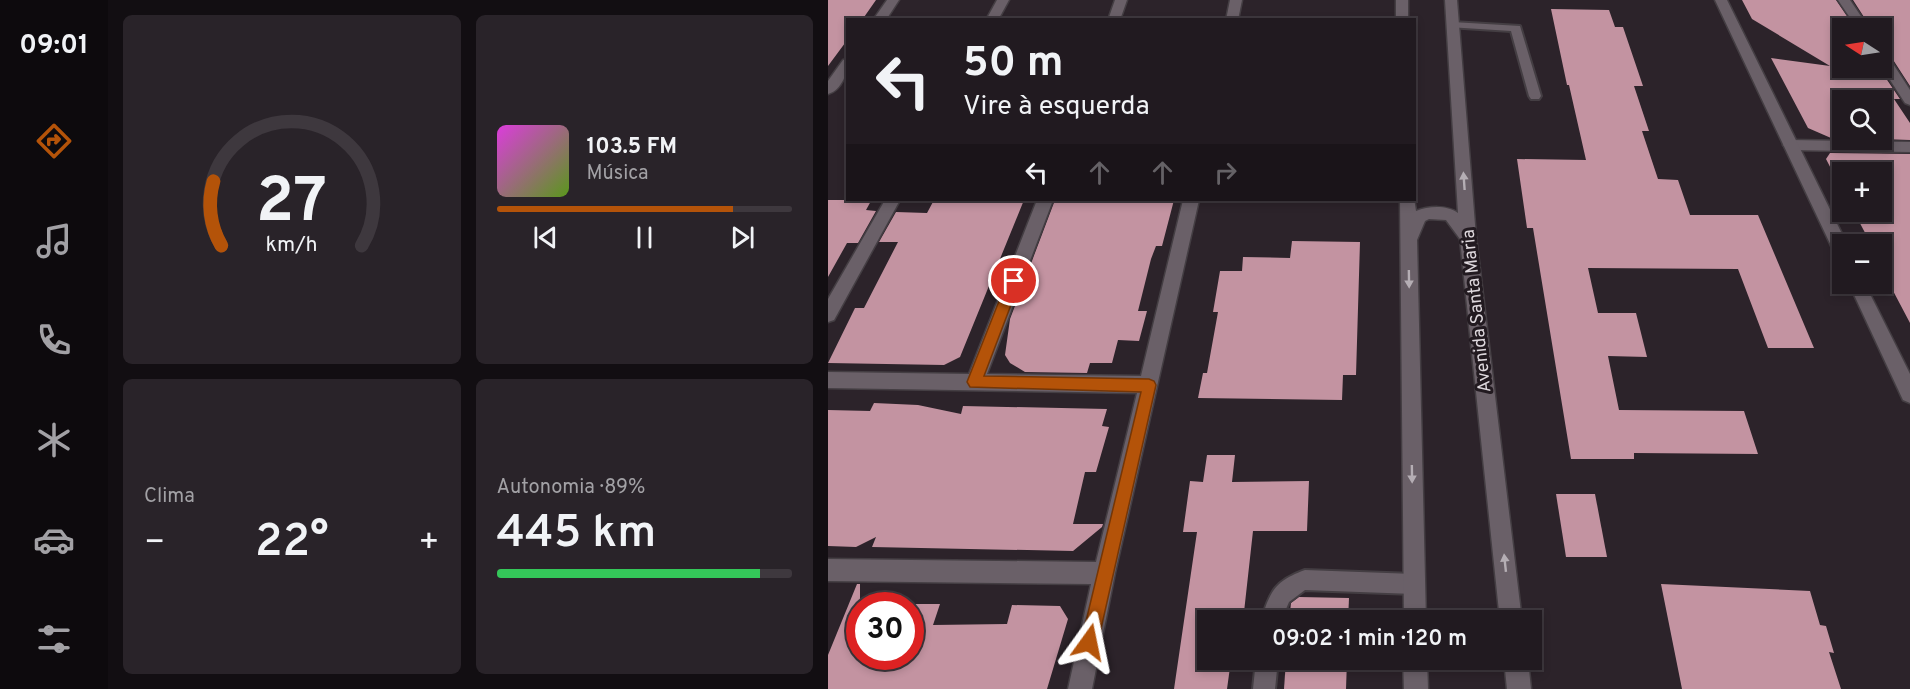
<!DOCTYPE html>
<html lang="pt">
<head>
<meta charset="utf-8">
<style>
	:root { --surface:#211a20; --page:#292329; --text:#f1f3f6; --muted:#a2a1a5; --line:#3e383e; --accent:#b45309 }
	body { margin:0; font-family:Overpass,sans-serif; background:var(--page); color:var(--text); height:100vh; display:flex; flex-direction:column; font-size:22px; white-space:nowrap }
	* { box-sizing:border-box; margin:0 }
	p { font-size:20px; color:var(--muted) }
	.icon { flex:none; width:33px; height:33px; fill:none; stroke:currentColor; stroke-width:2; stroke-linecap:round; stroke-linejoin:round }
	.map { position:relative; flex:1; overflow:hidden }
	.details { display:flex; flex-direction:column; gap:15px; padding:15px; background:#120e12; width:720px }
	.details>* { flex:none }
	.banner { position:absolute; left:18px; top:18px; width:570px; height:183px; border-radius:0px; box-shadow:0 3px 9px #0003,0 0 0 2px var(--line); background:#211a20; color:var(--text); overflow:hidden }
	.needle { width:39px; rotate:282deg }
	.controls { position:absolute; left:1004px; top:18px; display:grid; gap:12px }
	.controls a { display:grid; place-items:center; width:60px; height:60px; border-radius:0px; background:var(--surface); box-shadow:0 3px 9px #0003,0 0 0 2px var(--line); font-size:30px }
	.speed { position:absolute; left:18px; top:592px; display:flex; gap:12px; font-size:30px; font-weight:700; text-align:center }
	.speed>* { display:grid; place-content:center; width:78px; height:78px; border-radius:50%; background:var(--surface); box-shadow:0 3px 9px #0003,0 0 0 2px var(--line); line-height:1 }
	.speed .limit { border:9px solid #d22; background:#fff; color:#111 }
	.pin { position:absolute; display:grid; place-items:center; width:51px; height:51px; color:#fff; margin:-26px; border:3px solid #fff; border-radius:50%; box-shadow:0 2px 6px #0007 }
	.me { position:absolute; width:66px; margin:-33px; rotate:12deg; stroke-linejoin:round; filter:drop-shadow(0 0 4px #0008) }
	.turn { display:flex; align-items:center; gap:21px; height:126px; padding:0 18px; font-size:27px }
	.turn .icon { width:78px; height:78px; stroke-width:2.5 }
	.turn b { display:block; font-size:42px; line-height:51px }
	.lanes { display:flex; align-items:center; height:57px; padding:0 18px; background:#0003; justify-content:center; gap:30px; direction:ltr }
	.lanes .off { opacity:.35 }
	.big { font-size:45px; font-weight:600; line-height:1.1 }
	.details .tile { flex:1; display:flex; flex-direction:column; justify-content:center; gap:9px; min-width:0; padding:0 21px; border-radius:9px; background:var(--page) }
	.details .dial { align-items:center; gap:0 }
	.dial svg { height:156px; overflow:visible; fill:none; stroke:var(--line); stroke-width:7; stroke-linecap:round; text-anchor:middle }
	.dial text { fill:var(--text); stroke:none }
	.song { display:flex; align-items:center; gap:18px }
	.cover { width:72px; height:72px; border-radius:9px; background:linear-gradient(135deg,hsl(300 70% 55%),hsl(90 70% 35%)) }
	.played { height:6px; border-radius:3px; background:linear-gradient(90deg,var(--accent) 80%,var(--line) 80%) }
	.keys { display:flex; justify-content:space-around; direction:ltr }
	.heat { display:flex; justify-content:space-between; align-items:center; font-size:33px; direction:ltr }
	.charge { height:9px; border-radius:4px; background:linear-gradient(90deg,#34c759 89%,var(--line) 0) }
	.details .tiles { flex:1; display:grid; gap:15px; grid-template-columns:repeat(2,1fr) }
	.trip { position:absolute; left:369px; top:610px; width:345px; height:60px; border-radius:0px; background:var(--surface); box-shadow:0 3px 9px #0003,0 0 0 2px var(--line); font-weight:600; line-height:60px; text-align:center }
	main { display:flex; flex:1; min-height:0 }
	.tab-bar { display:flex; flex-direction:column; width:108px; justify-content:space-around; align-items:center; background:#0d0a0d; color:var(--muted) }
	.tab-bar .icon { width:42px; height:42px }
	.tab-bar .active { color:var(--accent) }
	.tab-bar b { font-size:27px; color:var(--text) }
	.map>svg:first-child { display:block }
</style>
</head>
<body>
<main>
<nav class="tab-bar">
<b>09:01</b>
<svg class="icon active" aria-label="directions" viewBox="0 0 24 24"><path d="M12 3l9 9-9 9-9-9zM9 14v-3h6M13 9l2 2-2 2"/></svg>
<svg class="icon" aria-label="music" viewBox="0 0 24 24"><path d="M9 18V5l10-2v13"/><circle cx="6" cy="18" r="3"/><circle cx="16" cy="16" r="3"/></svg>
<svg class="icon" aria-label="phone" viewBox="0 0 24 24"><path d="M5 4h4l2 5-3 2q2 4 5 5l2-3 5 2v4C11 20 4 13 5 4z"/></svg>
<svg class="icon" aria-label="climate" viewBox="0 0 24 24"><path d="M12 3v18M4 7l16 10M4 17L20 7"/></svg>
<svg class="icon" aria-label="car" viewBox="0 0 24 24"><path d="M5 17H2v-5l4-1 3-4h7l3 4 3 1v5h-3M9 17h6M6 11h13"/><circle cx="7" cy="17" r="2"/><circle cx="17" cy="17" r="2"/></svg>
<svg class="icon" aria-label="filters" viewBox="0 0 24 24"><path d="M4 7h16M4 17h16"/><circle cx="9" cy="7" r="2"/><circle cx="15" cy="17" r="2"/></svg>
</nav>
<section class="details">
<div class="tiles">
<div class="tile dial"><svg viewBox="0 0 100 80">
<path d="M14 69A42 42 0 1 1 86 69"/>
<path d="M14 69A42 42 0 0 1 10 36" stroke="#b45309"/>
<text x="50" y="56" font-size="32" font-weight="700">27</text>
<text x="50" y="72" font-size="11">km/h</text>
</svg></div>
<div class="tile">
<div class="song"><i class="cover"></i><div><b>103.5 FM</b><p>Música</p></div></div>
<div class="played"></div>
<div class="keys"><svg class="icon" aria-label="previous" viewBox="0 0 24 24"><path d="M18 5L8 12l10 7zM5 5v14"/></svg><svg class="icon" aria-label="pause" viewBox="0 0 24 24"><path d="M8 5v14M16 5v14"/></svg><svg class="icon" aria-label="next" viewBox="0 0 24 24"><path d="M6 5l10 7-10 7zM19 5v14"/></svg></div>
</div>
<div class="tile"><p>Clima</p>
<div class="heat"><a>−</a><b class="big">22°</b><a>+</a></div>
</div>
<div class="tile"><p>Autonomia · 89%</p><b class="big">445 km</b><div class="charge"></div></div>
</div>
</section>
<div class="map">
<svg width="1082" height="689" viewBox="0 0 1082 689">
	<rect width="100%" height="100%" fill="#2c232a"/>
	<g fill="#c393a1">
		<polygon points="0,0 48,0 34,20 20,20 20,39 0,66"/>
		<polygon points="914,0 1008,0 1027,28 1014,28 1014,68 1051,68 1072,99 1066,99 1082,123 1082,140 1053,139 1053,100 1014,100 1014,139 1003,138 980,128 943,58 1002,66 924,19"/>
		<polygon points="1025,0 1082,0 1082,86 1060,52 1053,50 1053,28 1043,28"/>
		<polygon points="723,9 781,10 787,27 795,27 815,86 806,86 821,131 814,131 830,179 850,180 862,215 930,215 986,348 940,348 910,269 760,268 770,313 808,313 819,357 780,356 791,410 916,411 930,454 806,453 806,459 743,459 705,228 699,228 689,159 758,160 741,85 739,85"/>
		<polygon points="1002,153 1082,154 1082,323 1053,268 1053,244 1043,244 1026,212 1053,212 1053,172 1014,172 1014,190 998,159"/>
		<polygon points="0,200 38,200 43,201 38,210 48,211 30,243 19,243 0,277"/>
		<polygon points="106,200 196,200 132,357 116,365 0,363 27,308 36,308 70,242 51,242 68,212 99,213"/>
		<polygon points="227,200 346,200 334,246 328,246 323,259 310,311 319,311 311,341 290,340 284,363 262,363 259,373 197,372 182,363 177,355 182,319"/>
		<polygon points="464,241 532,242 528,375 515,375 514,400 370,398 375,373 379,373 390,312 385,312 392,271 414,271 415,257 462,258"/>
		<polygon points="46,403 90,405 133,414 135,406 279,409 274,426 281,427 268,472 257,472 245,524 275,524 274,527 245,551 44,547 48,537 28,547 0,546 0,410 42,411"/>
		<polygon points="379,455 407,455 404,482 481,481 479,531 425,531 415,621 380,621 380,660 403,660 399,689 346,689 369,532 355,532 362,481 375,482"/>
		<polygon points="728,494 767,494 779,557 738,557"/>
		<polygon points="29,584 32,584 32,657 82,657 82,604 112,604 105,625 179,624 184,605 232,606 240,619 219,689 0,689 0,655"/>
		<polygon points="833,584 982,591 992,625 998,626 1006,653 1001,652 1013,689 854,689"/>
		<polygon points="471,597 521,598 520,621 461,621 463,603"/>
		<polygon points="458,660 519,660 518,689 456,689"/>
	</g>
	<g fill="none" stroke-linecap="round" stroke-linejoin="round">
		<defs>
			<g id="lane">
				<polygon points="624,22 692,26 713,96 711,99 703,99 701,96 683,31 620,27 620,23"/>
				<path d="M477,570L586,574L593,577L596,584L593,591L586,594L477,590L461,602L453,621H433C442,591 447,581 477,570Z"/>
				<polygon points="428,660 450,660 447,689 425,689"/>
			</g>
			<g id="street">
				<polygon points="59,0 71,0 58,20 45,20"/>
				<polygon points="169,0 181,0 170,20 158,20"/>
				<polygon points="287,0 299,0 292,20 280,20"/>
				<polygon points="402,0 414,0 410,20 398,20"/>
				<polygon points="1010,0 1022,0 1041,28 1029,28"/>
				<polygon points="1053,52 1058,53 1082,90 1082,105 1077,103 1053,66"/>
				<path d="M20,59C20,72 14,90 0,94V81L15,60Z"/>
				<polygon points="962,140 1082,142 1082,152 962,150 955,145"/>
				<polygon points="57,200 72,200 6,320 0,322 0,299"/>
				<polygon points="209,200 225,200 159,374 313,376 355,200 371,200 287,573 264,689 240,689 263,584 0,581 0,559 268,562 309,393 0,388 0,372 141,374"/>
			</g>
			<g id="secondary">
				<rect x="568" y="0" width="12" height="20"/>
				<path d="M617,0H629L648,237L694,621H672L632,239L618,220L601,219L597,221L589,240L598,621H576L572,200L586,198L588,211C601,206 619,205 630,213Z"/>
				<polygon points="887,0 899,0 1019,244 1014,244 1014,258 1008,257 1006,252"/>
				<polygon points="1021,284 1037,284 1082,374 1082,403 1075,400"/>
				<polygon points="575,660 599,660 600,689 576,689"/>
				<polygon points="676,660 700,660 703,689 679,689"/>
			</g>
		</defs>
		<use href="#lane" stroke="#443e43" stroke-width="4"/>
		<use href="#street" stroke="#443e43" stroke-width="3"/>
		<use href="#secondary" stroke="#443e43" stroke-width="3"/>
		<use href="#lane" fill="#6a6068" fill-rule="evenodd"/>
		<use href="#street" fill="#6a6068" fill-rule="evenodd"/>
		<use href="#secondary" fill="#6a6068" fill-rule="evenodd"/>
	</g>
	<defs><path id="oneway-solid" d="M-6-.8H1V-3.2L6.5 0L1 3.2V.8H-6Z" transform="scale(1.5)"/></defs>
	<g fill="#b5aeb4">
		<use href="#oneway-solid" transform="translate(636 181) rotate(-94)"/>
		<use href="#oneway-solid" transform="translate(581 279) rotate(89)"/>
		<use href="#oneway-solid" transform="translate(584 474) rotate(89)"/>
		<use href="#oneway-solid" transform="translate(677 563) rotate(-96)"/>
	</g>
	<polygon fill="#b45309" stroke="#753606" stroke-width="1.5" points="186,276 192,281 156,376 321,379 326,381 328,385 270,642 268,649 261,651 255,649 253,642 313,392 142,387 139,382 179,281"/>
	<g text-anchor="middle" stroke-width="6" stroke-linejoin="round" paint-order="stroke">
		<g font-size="18" fill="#ded8dd" stroke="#221a20">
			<text transform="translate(648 311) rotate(-96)" y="6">Avenida Santa Maria</text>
		</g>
	</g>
</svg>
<div class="controls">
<a><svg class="needle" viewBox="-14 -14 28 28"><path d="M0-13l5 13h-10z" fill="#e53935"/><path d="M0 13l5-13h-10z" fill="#a2a1a5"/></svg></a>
<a><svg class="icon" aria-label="search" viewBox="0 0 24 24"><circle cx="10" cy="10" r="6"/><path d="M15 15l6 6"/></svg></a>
<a>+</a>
<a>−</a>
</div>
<div class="speed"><div class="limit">30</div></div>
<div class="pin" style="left:186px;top:281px;background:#d93025"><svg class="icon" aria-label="arrive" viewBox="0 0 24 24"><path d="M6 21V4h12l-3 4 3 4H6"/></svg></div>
<svg class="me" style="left:261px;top:642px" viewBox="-20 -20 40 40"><path d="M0-17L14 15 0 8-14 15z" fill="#b45309" stroke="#fff" stroke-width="4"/></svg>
<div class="trip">09:02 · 1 min · 120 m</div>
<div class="banner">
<div class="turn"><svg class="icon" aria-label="left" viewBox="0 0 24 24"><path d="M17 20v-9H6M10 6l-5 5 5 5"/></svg><div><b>50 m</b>Vire à esquerda</div></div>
<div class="lanes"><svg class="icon" aria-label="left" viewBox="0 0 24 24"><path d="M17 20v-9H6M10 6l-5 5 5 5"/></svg><svg class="icon off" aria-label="ahead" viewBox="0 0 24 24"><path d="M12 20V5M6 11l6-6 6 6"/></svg><svg class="icon off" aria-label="ahead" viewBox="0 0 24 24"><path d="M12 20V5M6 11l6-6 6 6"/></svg><svg class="icon off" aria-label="right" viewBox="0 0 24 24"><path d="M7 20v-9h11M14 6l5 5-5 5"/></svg></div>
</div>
</div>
</main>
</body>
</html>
